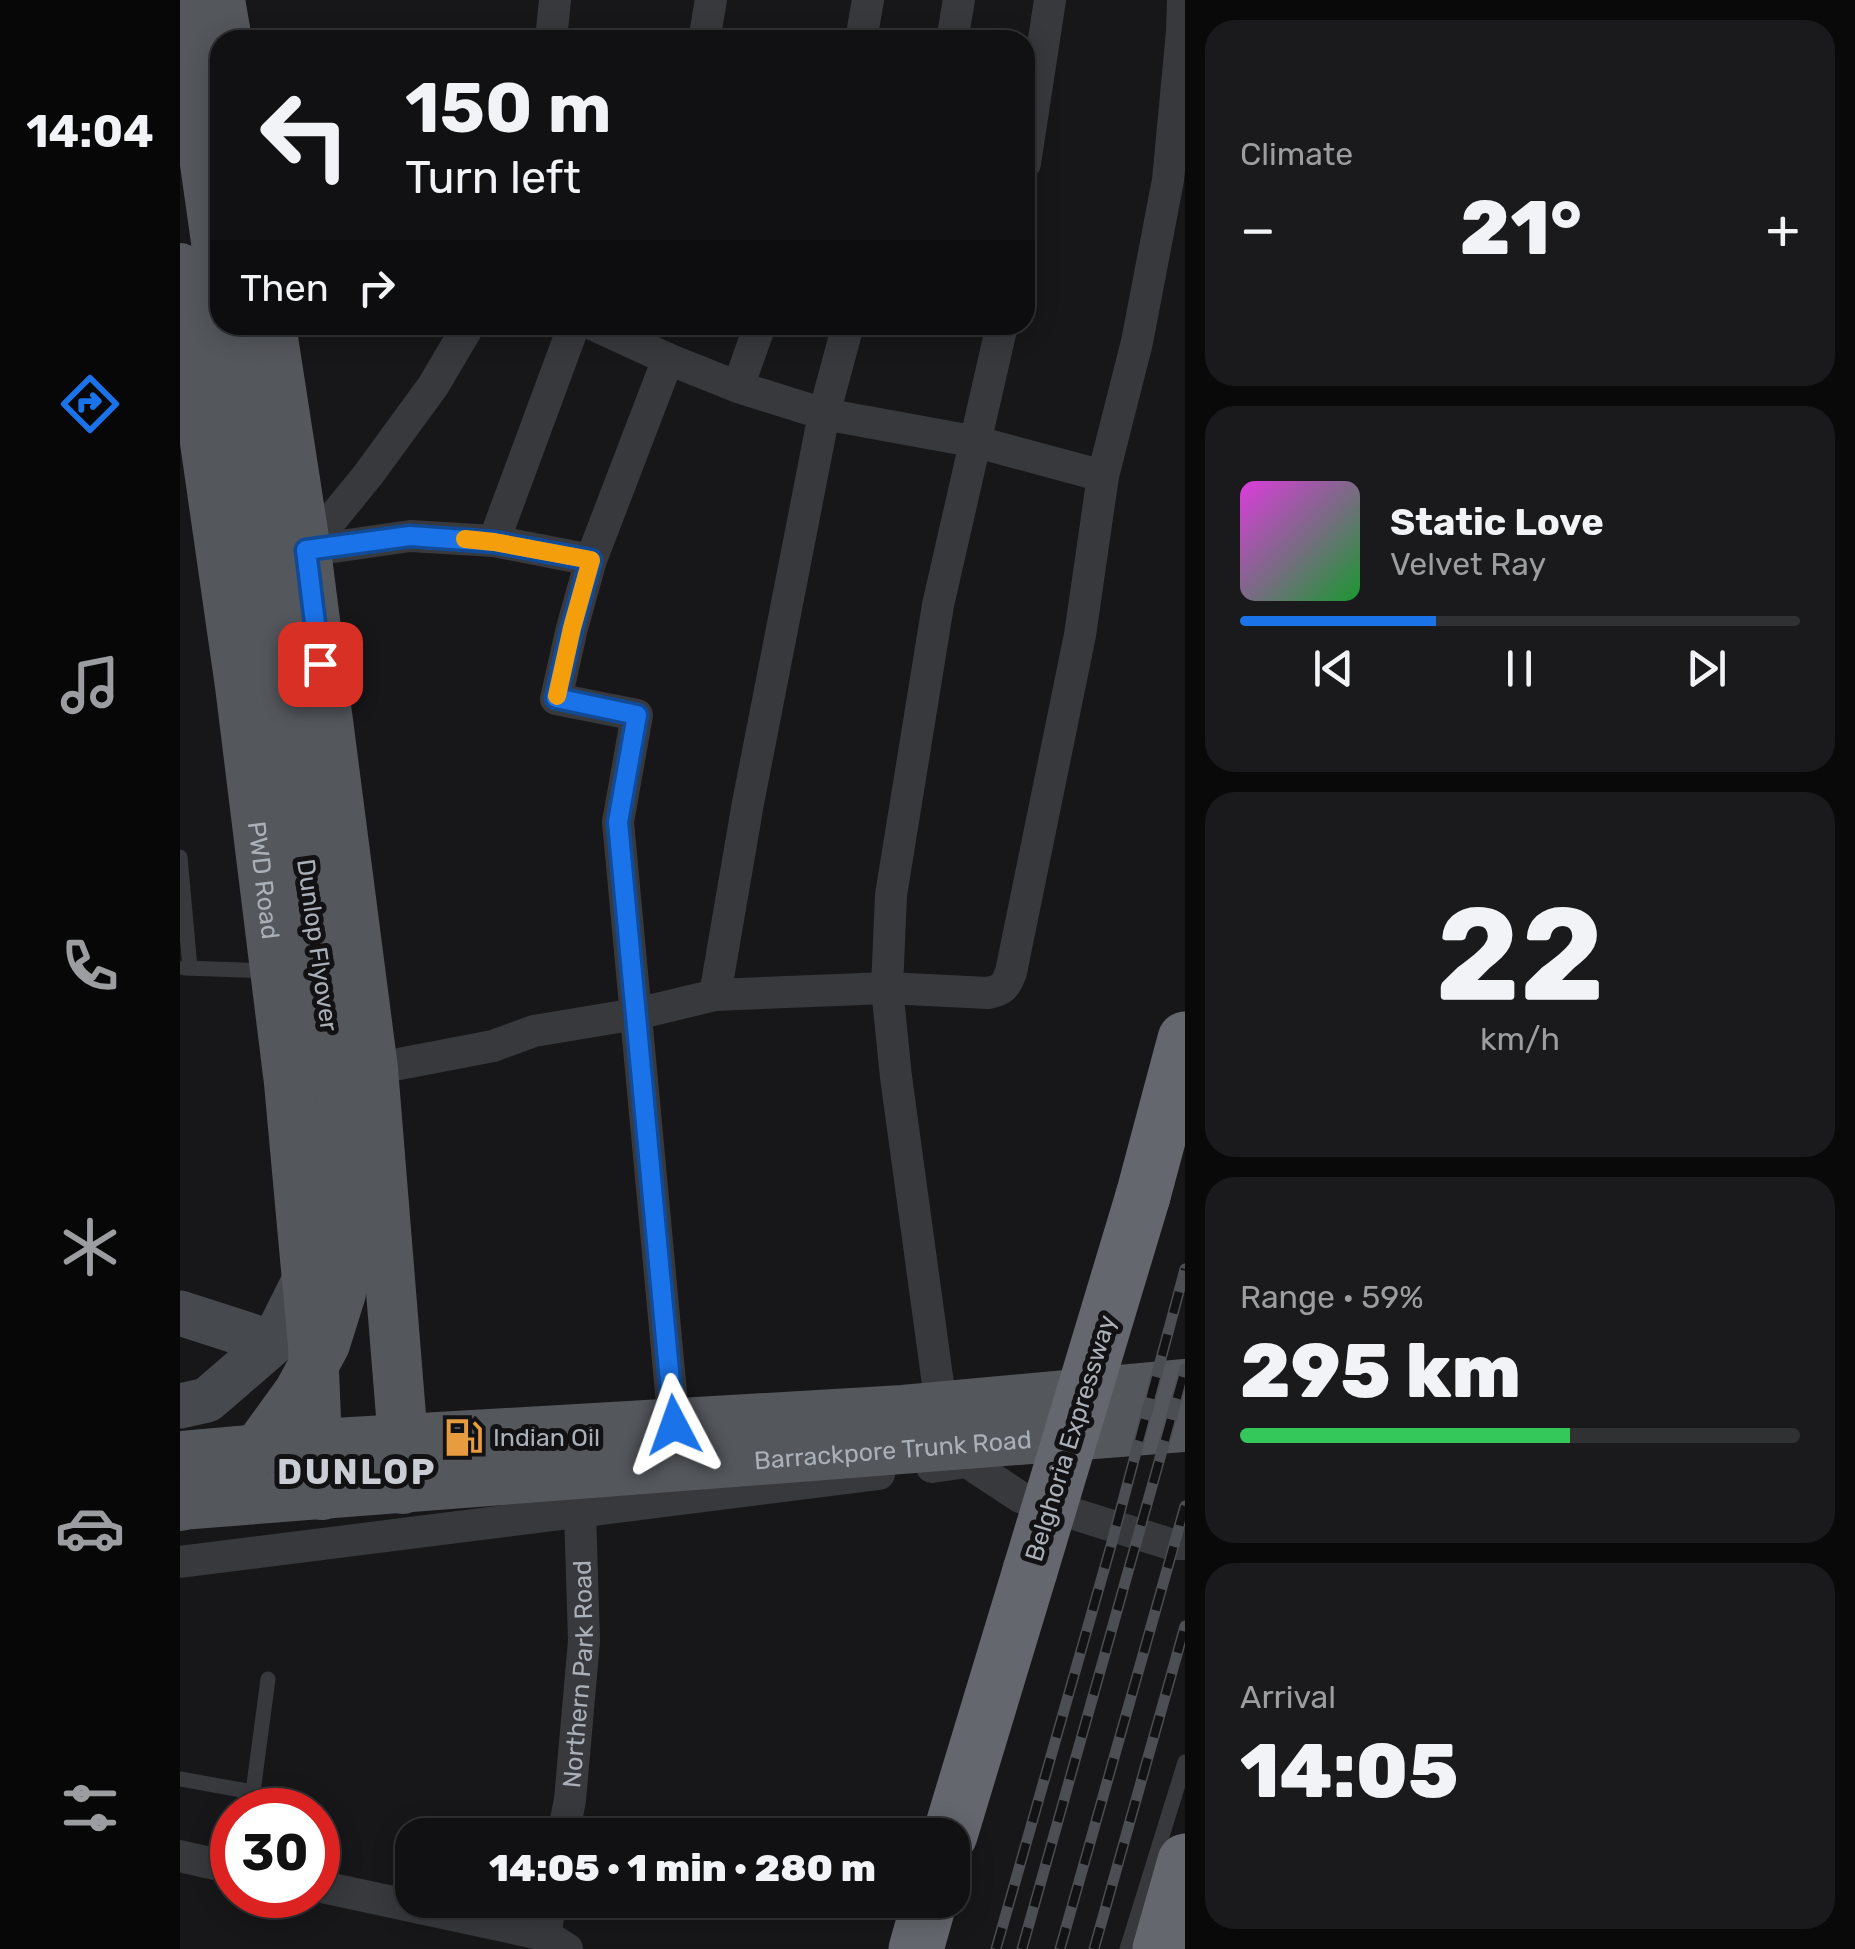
<!DOCTYPE html>
<html lang="en">
<head>
<meta charset="utf-8">
<style>
	:root { --surface:#111113; --page:#1a1a1c; --text:#f1f3f6; --muted:#9c9da0; --line:#303133; --accent:#1a73e8 }
	body { margin:0; font-family:Rubik,sans-serif; background:var(--page); color:var(--text); height:100vh; display:flex; flex-direction:column; font-size:38px; white-space:nowrap }
	* { box-sizing:border-box; margin:0 }
	p { font-size:32px; color:var(--muted) }
	.icon { flex:none; width:55px; height:55px; fill:none; stroke:currentColor; stroke-width:2; stroke-linecap:round; stroke-linejoin:round }
	.map { position:relative; flex:1; overflow:hidden }
	.panel { display:flex; flex-direction:column; gap:20px; padding:20px; background:#09090a; width:670px }
	.panel>* { flex:none }
	.top-card { position:absolute; left:30px; top:30px; width:825px; height:305px; border-radius:30px; box-shadow:0 5px 25px #0003,0 0 0 2px var(--line); background:#111113; color:var(--text); overflow:hidden }
	.speed { position:absolute; left:30px; top:1788px; display:flex; gap:20px; font-size:50px; font-weight:700; text-align:center }
	.speed>* { display:grid; place-content:center; width:130px; height:130px; border-radius:50%; background:var(--surface); box-shadow:0 5px 25px #0003,0 0 0 2px var(--line); line-height:1 }
	.speed .limit { border:15px solid #d22; background:#fff; color:#111 }
	.pin { position:absolute; display:grid; place-items:center; width:85px; height:85px; color:#fff; margin:-42px; border-radius:20px; box-shadow:0 5px 15px #0006 }
	.me { position:absolute; width:110px; margin:-55px; rotate:356deg; stroke-linejoin:round; filter:drop-shadow(0 0 8px #0008) }
	.turn { display:flex; align-items:center; gap:35px; height:210px; padding:0 30px; font-size:45px }
	.turn .icon { width:130px; height:130px; stroke-width:2.5 }
	.turn b { display:block; font-size:70px; line-height:85px }
	.then { display:flex; align-items:center; height:95px; padding:0 30px; background:#0003; gap:20px; font-size:38px }
	.big { font-size:75px; font-weight:800; line-height:1.1 }
	.panel .tile { flex:1; display:flex; flex-direction:column; justify-content:center; gap:15px; min-width:0; padding:0 35px; border-radius:30px; background:var(--page) }
	.panel .dial { align-items:center; gap:0 }
	.dial b { font-size:130px; line-height:1 }
	.song { display:flex; align-items:center; gap:30px }
	.cover { width:120px; height:120px; border-radius:15px; background:linear-gradient(135deg,hsl(300 70% 55%),hsl(130 70% 35%)) }
	.played { height:10px; border-radius:5px; background:linear-gradient(90deg,var(--accent) 35%,var(--line) 35%) }
	.keys { display:flex; justify-content:space-around; direction:ltr }
	.heat { display:flex; justify-content:space-between; align-items:center; font-size:55px; direction:ltr }
	.charge { height:15px; border-radius:8px; background:linear-gradient(90deg,#34c759 59%,var(--line) 0) }
	.trip { position:absolute; left:215px; top:1818px; width:575px; height:100px; border-radius:30px; background:var(--surface); box-shadow:0 5px 25px #0003,0 0 0 2px var(--line); font-weight:800; line-height:100px; text-align:center }
	main { display:flex; flex:1; min-height:0 }
	.tab-bar { display:flex; flex-direction:column; width:180px; justify-content:space-around; align-items:center; background:#070708; color:var(--muted) }
	.tab-bar .icon { width:70px; height:70px }
	.tab-bar .on { color:var(--accent) }
	.tab-bar b { font-size:45px; color:var(--text) }
	.map>svg:first-child { display:block }
</style>
</head>
<body>
<main>
<nav class="tab-bar">
<b>14:04</b>
<svg class="icon on" aria-label="directions" viewBox="0 0 24 24"><path d="M12 3l9 9-9 9-9-9zM9 14v-3h6M13 9l2 2-2 2"/></svg>
<svg class="icon" aria-label="music" viewBox="0 0 24 24"><path d="M9 18V5l10-2v13"/><circle cx="6" cy="18" r="3"/><circle cx="16" cy="16" r="3"/></svg>
<svg class="icon" aria-label="phone" viewBox="0 0 24 24"><path d="M5 4h4l2 5-3 2q2 4 5 5l2-3 5 2v4C11 20 4 13 5 4z"/></svg>
<svg class="icon" aria-label="climate" viewBox="0 0 24 24"><path d="M12 3v18M4 7l16 10M4 17L20 7"/></svg>
<svg class="icon" aria-label="car" viewBox="0 0 24 24"><path d="M5 17H2v-5l4-1 3-4h7l3 4 3 1v5h-3M9 17h6M6 11h13"/><circle cx="7" cy="17" r="2"/><circle cx="17" cy="17" r="2"/></svg>
<svg class="icon" aria-label="filters" viewBox="0 0 24 24"><path d="M4 7h16M4 17h16"/><circle cx="9" cy="7" r="2"/><circle cx="15" cy="17" r="2"/></svg>
</nav>
<div class="map">
<svg width="1005" height="1949" viewBox="0 0 1005 1949">
	<rect width="100%" height="100%" fill="#171719"/>
	<g fill="none" stroke-linecap="round" stroke-linejoin="round">
		<g stroke="#38393d" stroke-width="15">
			<polyline points="0,857 10,968"/>
			<polyline points="4,968 91,971"/>
			<polyline points="0,1779 73,1792 88,1679"/>
			<polyline points="947,1949 1005,1762"/>
		</g>
		<g stroke="#38393d" stroke-width="32">
			<polyline points="371,40 375,0"/>
			<polyline points="524,40 531,0"/>
			<polyline points="681,40 688,0"/>
			<polyline points="772,40 779,0"/>
			<polyline points="845,163 870,0"/>
			<polyline points="414,325 488,359 558,387 644,414 797,442 923,476"/>
			<polyline points="488,359 411,560 392,628 376,699 457,715 438,822 494,1425"/>
			<polyline points="558,387 580,325"/>
			<polyline points="314,541 394,325"/>
			<polyline points="126,551 230,536 314,541 411,560"/>
			<polyline points="126,551 188,475 253,386 289,325"/>
			<polyline points="535,995 568,803 644,414 668,325"/>
			<path d="M193,1069L313,1046L354,1031L456,1014L535,995L707,988L808,993C823,990 826,986 831,972L900,635L923,476L957,342L988,180L1002,32L1003,0"/>
			<polyline points="761,1406 716,1077 707,988 711,895 758,605 822,325"/>
			<polyline points="752,1467 787,1462 840,1497 990,1544 1005,1544"/>
			<polyline points="0,1562 699,1474"/>
			<path id="s1" d="M383,1835L390,1800L404,1641L400,1512"/>
			<polyline points="0,1856 52,1868"/>
			<polyline points="138,1886 365,1935"/>
			<polyline points="371,1900 365,1935 387,1949"/>
		</g>
		<g stroke="#46494d" stroke-width="45">
			<polyline points="0,1313 93,1343"/>
			<polyline points="0,1406 27,1400 93,1343 127,1275"/>
		</g>
		<g stroke="#54575c" stroke-width="50">
			<polyline points="2,0 40,270"/>
			<polyline points="40,0 47,40"/>
			<path id="s2" d="M0,268L60,686L109,1083L133,1346L137,1444L142,1495"/>
			<polyline points="91,325 126,551 193,1069 223,1440 223,1489"/>
			<polyline points="0,1456 137,1444 723,1410 1005,1384"/>
			<path id="s3" d="M0,1505L1005,1427"/>
		</g>
		<g stroke="#64686e" stroke-width="55">
			<polyline points="963,1196 1005,1039"/>
			<polyline points="770,1835 850,1571"/>
			<polyline points="736,1949 750,1900"/>
			<polyline points="980,1949 1005,1861"/>
		</g>
		<defs>
			<g id="rail">
				<polyline points="816,1949 932,1542 1005,1269"/>
				<polyline points="842,1949 1005,1369"/>
				<polyline points="880,1949 1005,1506"/>
				<polyline points="914,1949 1005,1626"/>
			</g>
		</defs>
		<use href="#rail" stroke="#4b4e52" stroke-width="11"/>
		<use href="#rail" stroke="#121214" stroke-width="8" stroke-dasharray="22" stroke-linecap="butt"/>
		<polyline stroke="#54575c" stroke-width="50" points="0,1506 42,1483 82,1443 119,1392 145,1344 161,1293 167,1243 160,1097 48,325"/>
		<polyline stroke="#64686e" stroke-width="55" points="850,1571 963,1196"/>
	</g>
	<g fill="none" stroke-linecap="round" stroke-linejoin="round">
		<defs>
			<polyline id="route" points="140,664 126,550 230,536 314,542 411,560 392,628 376,698 457,715 438,822 494,1425"/>
		</defs>
		<use href="#route" stroke="#114b97" stroke-width="25"/>
		<use href="#route" stroke="#1a73e8" stroke-width="18"/>
		<polyline stroke="#f59e0b" stroke-width="18" points="285,539 314,542 411,560 392,628 377,696"/>
	</g>
	<defs>
		<symbol id="fuel-bare" viewBox="-9 -9 18 18"><path d="M-5.5-6h7V0h2V4h1.3V-2.5L3-4.5l.8-.8L6-3V5H2.5V1h-1V6h-7ZM-4.2-4.7v3.2H.2V-4.7Z" fill="#e89c40" stroke="#121214" stroke-width="2.5" paint-order="stroke"/></symbol>
	</defs>
	<g fill-rule="evenodd">
		<use href="#fuel-bare" x="256" y="1410" width="55" height="55"/>
	</g>
	<g text-anchor="middle" stroke-width="10" stroke-linejoin="round" paint-order="stroke">
		<g font-size="25" fill="#aab0b8" stroke="#121214">
			<text dy="9" stroke="none"><textPath href="#s2" startOffset="618">PWD Road</textPath></text>
			<text transform="translate(138 945) rotate(82)" y="9">Dunlop Flyover</text>
			<text transform="translate(890 1438) rotate(-73)" y="9">Belghoria Expressway</text>
			<text dy="9" stroke="none"><textPath href="#s3" startOffset="715">Barrackpore Trunk Road</textPath></text>
			<text dy="9" stroke="none"><textPath href="#s1" startOffset="162">Northern Park Road</textPath></text>
		</g>
		<g font-size="25" fill="#aab0b8" stroke="#121214" text-anchor="start">
			<text x="313" y="1446">Indian Oil</text>
		</g>
		<g font-size="35" font-weight="bold" letter-spacing="2.5" fill="#caced4" stroke="#121214">
			<text x="177" y="1484">DUNLOP</text>
		</g>
	</g>
</svg>
<div class="speed"><div class="limit">30</div></div>
<div class="pin" style="left:140px;top:664px;background:#d93025"><svg class="icon" aria-label="arrive" viewBox="0 0 24 24"><path d="M6 21V4h12l-3 4 3 4H6"/></svg></div>
<svg class="me" style="left:494px;top:1425px" viewBox="-20 -20 40 40"><path d="M0-17L14 15 0 8-14 15z" fill="#1a73e8" stroke="#fff" stroke-width="4"/></svg>
<div class="trip">14:05 · 1 min · 280 m</div>
<div class="top-card">
<div class="turn"><svg class="icon" aria-label="left" viewBox="0 0 24 24"><path d="M17 20v-9H6M10 6l-5 5 5 5"/></svg><div><b>150 m</b>Turn left</div></div>
<div class="then">Then<svg class="icon" aria-label="right" viewBox="0 0 24 24"><path d="M7 20v-9h11M14 6l5 5-5 5"/></svg></div>
</div>
</div>
<section class="panel">
<div class="tile"><p>Climate</p>
<div class="heat"><a>−</a><b class="big">21°</b><a>+</a></div>
</div>
<div class="tile">
<div class="song"><i class="cover"></i><div><b>Static Love</b><p>Velvet Ray</p></div></div>
<div class="played"></div>
<div class="keys"><svg class="icon" aria-label="previous" viewBox="0 0 24 24"><path d="M18 5L8 12l10 7zM5 5v14"/></svg><svg class="icon" aria-label="pause" viewBox="0 0 24 24"><path d="M8 5v14M16 5v14"/></svg><svg class="icon" aria-label="next" viewBox="0 0 24 24"><path d="M6 5l10 7-10 7zM19 5v14"/></svg></div>
</div>
<div class="tile dial"><b>22</b><p>km/h</p></div>
<div class="tile"><p>Range · 59%</p><b class="big">295 km</b><div class="charge"></div></div>
<div class="tile"><p>Arrival</p><b class="big">14:05</b></div>
</section>
</main>
</body>
</html>
